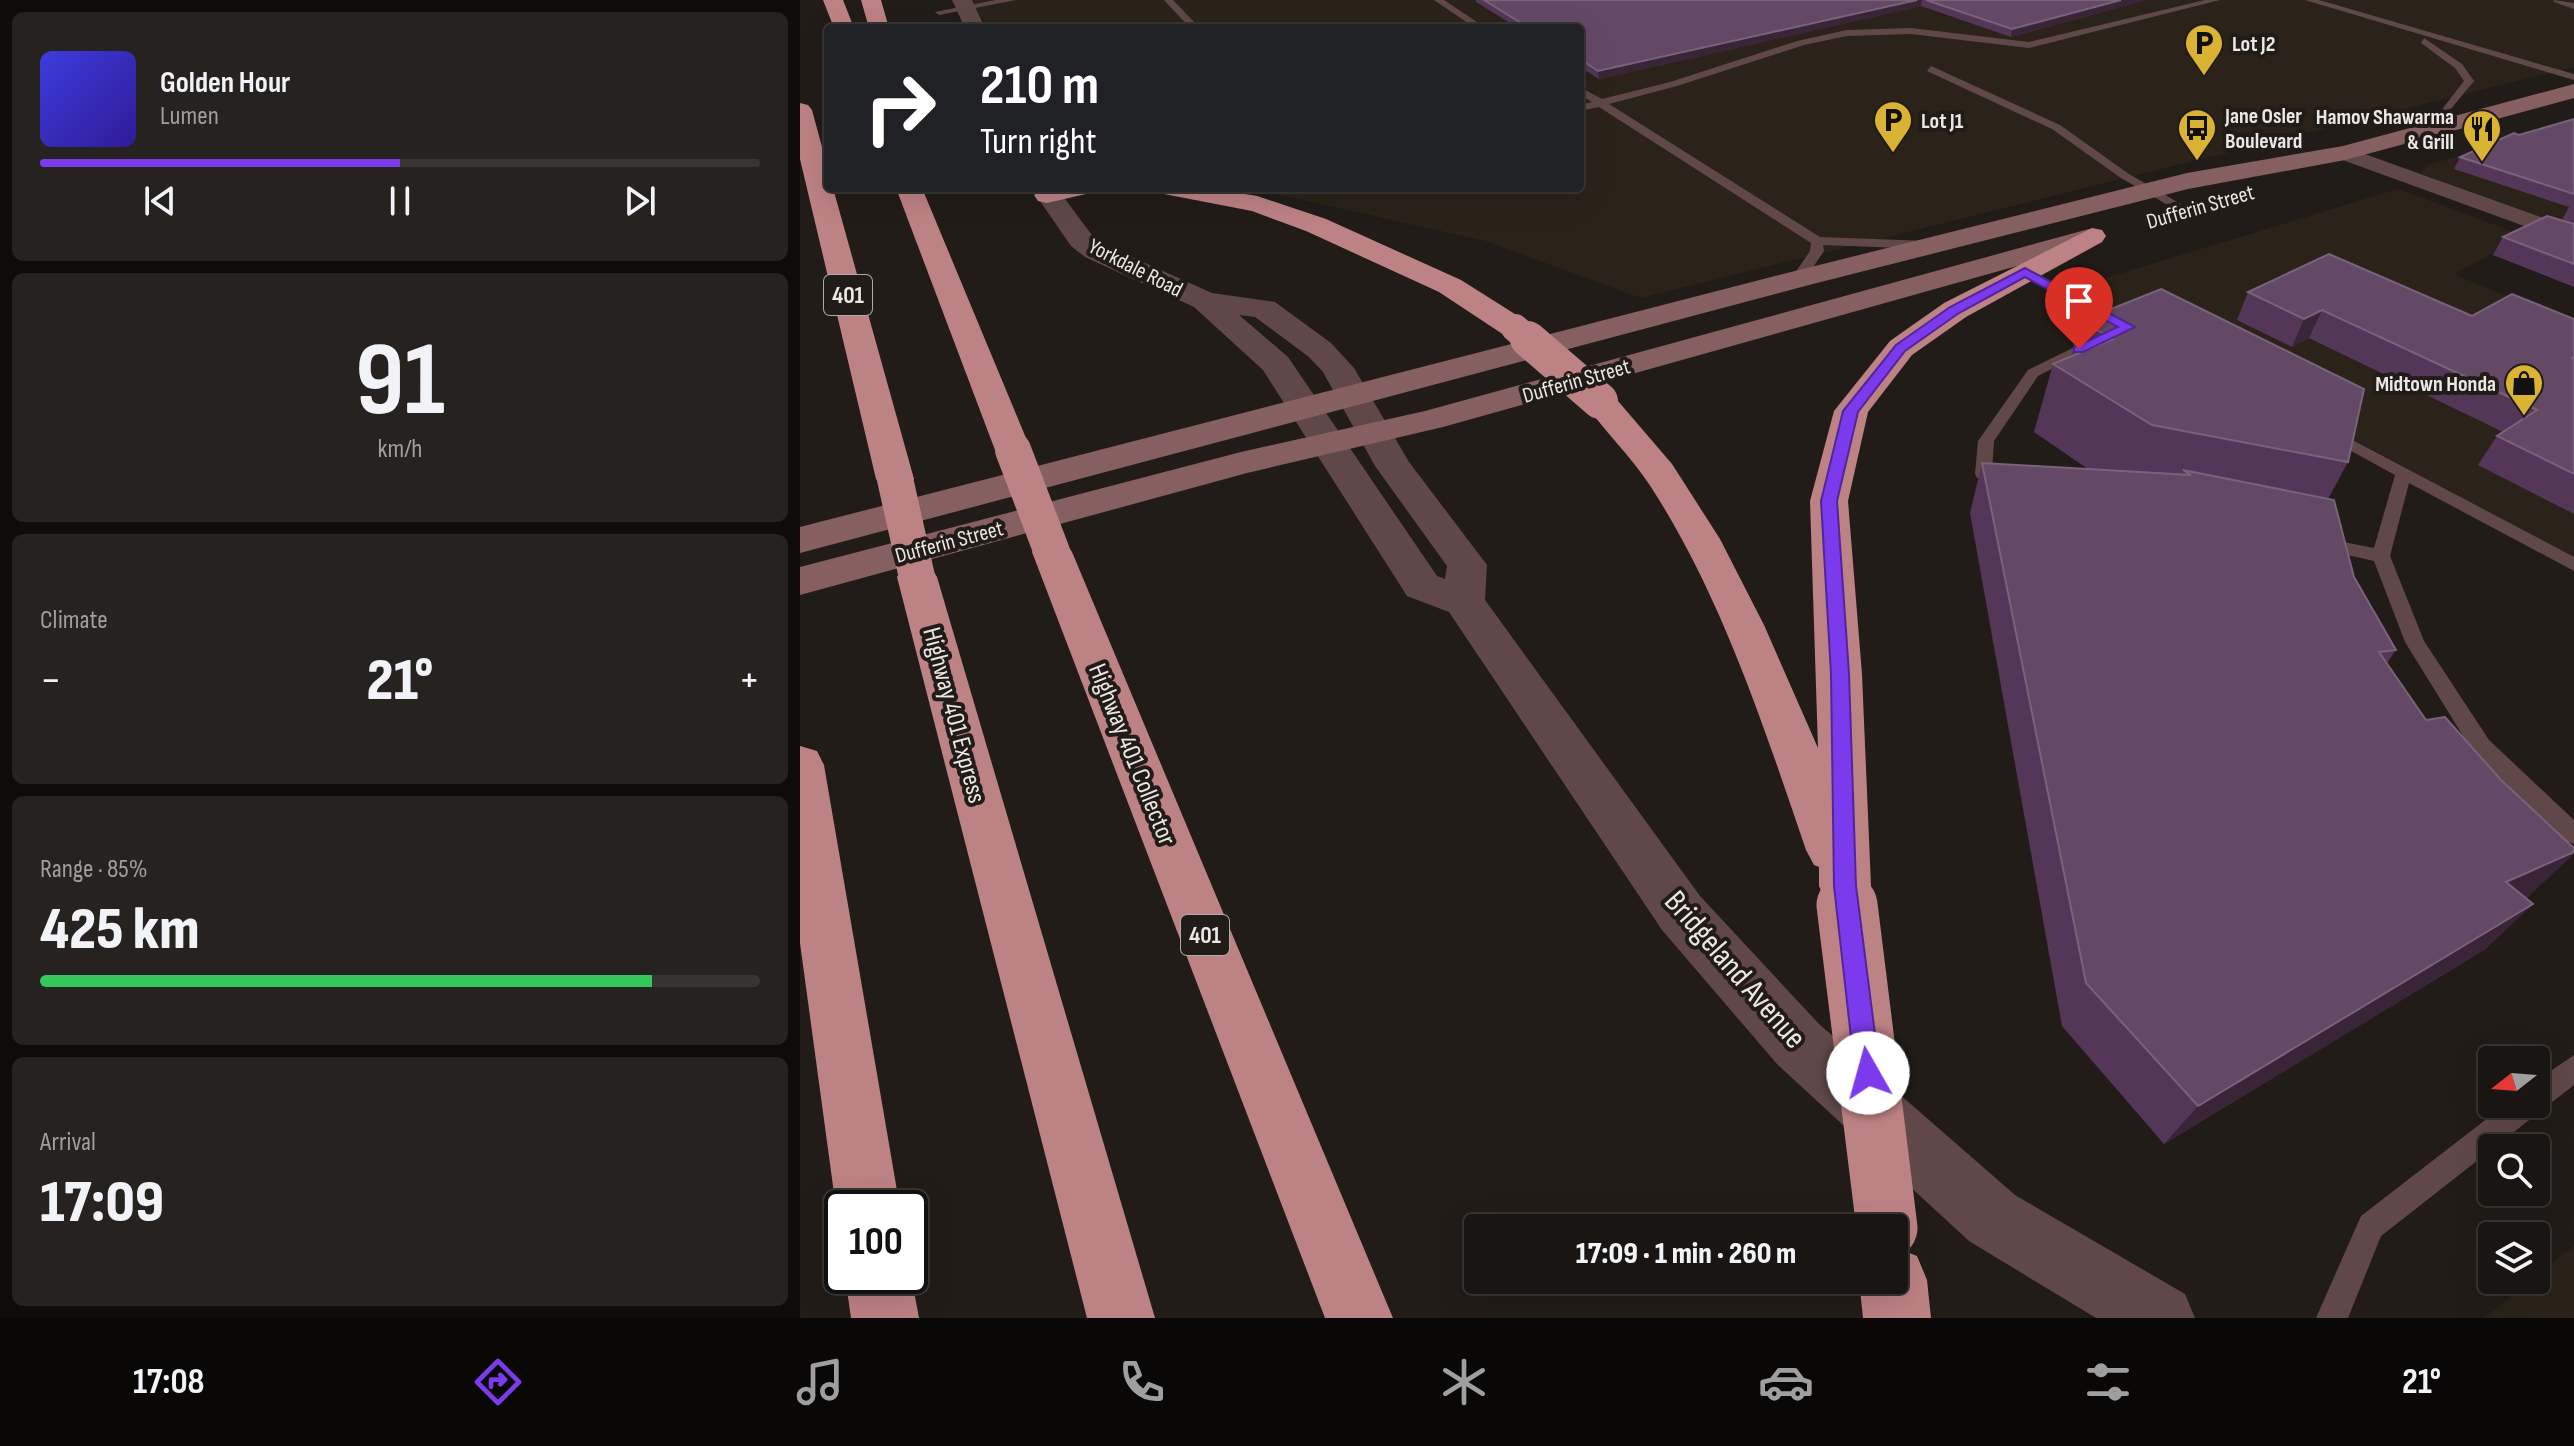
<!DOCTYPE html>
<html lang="en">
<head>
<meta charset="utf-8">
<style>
	:root { --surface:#191512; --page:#262220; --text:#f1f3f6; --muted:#9f9f9f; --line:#373432; --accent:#7c3aed }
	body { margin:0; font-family:"Sofia Sans Condensed",sans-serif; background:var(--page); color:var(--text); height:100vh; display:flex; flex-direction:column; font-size:30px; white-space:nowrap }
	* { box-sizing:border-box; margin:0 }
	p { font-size:26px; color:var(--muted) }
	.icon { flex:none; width:44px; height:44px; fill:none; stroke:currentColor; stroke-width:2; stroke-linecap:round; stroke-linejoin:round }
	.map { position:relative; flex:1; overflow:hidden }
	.drawer { display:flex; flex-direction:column; gap:12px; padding:12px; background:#0e0c0a; width:800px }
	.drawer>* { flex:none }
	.banner { position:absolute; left:24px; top:24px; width:760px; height:168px; border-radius:8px; box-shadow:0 8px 32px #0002,0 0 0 2px var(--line); background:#202124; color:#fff; overflow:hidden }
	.needle { width:52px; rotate:253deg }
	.fabs { position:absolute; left:1678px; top:1046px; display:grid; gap:16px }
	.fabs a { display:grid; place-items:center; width:72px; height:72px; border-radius:8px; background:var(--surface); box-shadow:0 8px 32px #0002,0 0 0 2px var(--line); font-size:40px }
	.speed { position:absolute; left:24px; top:1190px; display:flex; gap:16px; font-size:40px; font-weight:700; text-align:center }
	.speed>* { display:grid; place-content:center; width:104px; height:104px; border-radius:50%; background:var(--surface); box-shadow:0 8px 32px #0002,0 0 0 2px var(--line); line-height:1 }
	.speed .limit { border:4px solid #111; border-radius:12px; background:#fff; color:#111 }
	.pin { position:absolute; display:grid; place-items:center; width:68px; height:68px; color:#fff; margin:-82px -34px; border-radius:50% 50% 50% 0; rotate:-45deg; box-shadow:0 0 8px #0007 }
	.pin .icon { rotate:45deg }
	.me { position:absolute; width:88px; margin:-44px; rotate:353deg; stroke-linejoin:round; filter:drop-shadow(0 0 6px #0008) }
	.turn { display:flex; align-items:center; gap:28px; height:168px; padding:0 24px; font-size:36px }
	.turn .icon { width:104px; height:104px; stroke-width:2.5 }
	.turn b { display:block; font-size:56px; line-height:68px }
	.big { font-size:60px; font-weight:800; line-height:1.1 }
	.drawer .widget { flex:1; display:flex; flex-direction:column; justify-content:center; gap:12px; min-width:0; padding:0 28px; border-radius:12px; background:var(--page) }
	.drawer .dial { align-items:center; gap:0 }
	.dial b { font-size:104px; line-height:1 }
	.song { display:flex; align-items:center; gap:24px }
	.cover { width:96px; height:96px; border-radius:12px; background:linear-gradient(135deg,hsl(240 70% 55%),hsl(250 70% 35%)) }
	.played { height:8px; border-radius:4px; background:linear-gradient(90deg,var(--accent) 50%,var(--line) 50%) }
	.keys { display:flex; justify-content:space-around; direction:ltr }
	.heat { display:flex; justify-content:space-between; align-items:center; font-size:44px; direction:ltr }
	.charge { height:12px; border-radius:6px; background:linear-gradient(90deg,#34c759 85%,var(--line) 0) }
	.trip { position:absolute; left:664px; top:1214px; width:444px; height:80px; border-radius:8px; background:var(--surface); box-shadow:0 8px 32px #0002,0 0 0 2px var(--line); font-weight:800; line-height:80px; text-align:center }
	.dock { display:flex; height:128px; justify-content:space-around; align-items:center; background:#0a0807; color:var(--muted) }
	.dock .icon { width:56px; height:56px }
	.dock .on { color:var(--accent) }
	.dock b { font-size:36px; color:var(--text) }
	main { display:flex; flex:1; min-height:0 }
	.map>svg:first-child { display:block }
</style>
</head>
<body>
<main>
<section class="drawer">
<div class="widget">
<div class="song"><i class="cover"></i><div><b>Golden Hour</b><p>Lumen</p></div></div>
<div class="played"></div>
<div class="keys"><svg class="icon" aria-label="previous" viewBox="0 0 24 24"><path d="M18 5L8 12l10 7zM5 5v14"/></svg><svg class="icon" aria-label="pause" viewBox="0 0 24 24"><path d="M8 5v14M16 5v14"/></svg><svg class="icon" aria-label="next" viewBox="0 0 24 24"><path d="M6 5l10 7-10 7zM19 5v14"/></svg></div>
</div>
<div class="widget dial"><b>91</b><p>km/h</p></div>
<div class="widget"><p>Climate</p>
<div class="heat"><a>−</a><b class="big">21°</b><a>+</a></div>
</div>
<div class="widget"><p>Range · 85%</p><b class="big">425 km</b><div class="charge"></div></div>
<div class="widget"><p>Arrival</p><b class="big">17:09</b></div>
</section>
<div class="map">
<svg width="1774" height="1318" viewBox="0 0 1774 1318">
	<rect width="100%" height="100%" fill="#211c18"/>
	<g fill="#2b2319">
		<polygon points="171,0 1774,0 1774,67 841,298 686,241 449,188 780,188 780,28 188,28"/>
		<polygon points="1774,125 1774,218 1759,226 1620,173 1630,164"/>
		<polygon points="1598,189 1725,236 1654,274 1774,325 1774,560 1276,287"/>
		<polygon points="1774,1246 1774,1318 1684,1318 1731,1280 1736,1280 1736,1276"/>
	</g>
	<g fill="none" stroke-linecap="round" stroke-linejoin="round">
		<g fill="#604848" fill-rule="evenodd">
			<polygon points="196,0 216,0 139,15 135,12"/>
			<polygon points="364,0 373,0 400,28 390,28"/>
			<polygon points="634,0 644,0 686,28 675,28"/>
			<polygon points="1405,0 1420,0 1229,48 1111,34 1047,36 1004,45 877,86 809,104 1020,237 1128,241 1134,245 1128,249 1023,245 1024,251 1003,282 998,283 991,279 1010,251 1011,243 799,107 780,111 780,105 792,102 780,95 780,87 802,99 870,82 997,41 1047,30 1111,28 1229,42"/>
			<polygon points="1505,0 1519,0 1774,74 1774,80"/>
			<polygon points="1753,0 1774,3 1774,9 1754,2"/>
			<polygon points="1624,38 1662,64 1674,81 1631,133 1626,130 1664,81 1655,68 1621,43"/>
			<polygon points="1131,66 1260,125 1329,174 1393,211 1383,214 1321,178 1252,129 1127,71"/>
			<polygon points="1225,268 1331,323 1333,326 1331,329 1321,329 1220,275 1218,272"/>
			<polygon points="1295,337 1300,338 1300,344 1238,376 1194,441 1192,471 1204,473 1206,477 1204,481 1177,478 1175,474 1178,441 1228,370"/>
			<polygon points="1528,427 1774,557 1774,571 1609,483 1590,556 1624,641 1689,740 1774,820 1774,844 1766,841 1673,752 1605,642 1574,561 1517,548 1514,544 1523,538 1574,548 1595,475 1522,435 1522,429"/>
			<polygon points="1774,1055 1774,1085 1581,1236 1548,1318 1516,1318 1561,1216 1706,1104 1736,1104 1736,1081"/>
		</g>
		<polygon fill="#604848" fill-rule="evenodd" points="1545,147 1774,229 1774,244 1537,158 1534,153 1537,148"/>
		<g fill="#604848" fill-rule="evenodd">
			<polygon points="152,0 172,0 185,28 165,28"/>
			<path d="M231,188H257L291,234L305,245L412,293L475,302L531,343L554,368L609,462L687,565L685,600L900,896L1019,1024L1215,1195L1385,1294L1395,1318H1296L1169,1241L977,1064L862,930L649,612L607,596L463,370L394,307L285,257L271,246ZM439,315L455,317L509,357L523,372L575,466L647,566L645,579L637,576L488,357Z"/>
		</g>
		<g fill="#866060" fill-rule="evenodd">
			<polygon points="1774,84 1774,98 1545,160 1388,189 1009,285 0,553 0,527 987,273 1387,173 1543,146"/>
			<polygon points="1289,229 1299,231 1303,237 1299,243 643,427 447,473 0,595 0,567 441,452 625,411"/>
		</g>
		<g fill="#bd8284" fill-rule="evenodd">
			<polygon points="23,0 43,0 54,28 34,28"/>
			<polygon points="61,0 81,0 89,28 69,28"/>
			<polygon points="0,103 8,105 12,110 28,169 28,188 33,188 114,479 108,487 95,491 82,487 76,479 0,159"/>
			<polygon points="96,188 122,188 231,450 226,458 213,461 200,458 195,450"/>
			<polygon points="243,188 290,188 286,194 247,203 238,201 234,195"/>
			<polygon points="360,188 408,188 457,196 526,219 661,280 726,321 731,328 726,335 715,337 704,335 639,292 506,231 452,211 364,194"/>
			<path d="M1292,228L1302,230L1306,236L1302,242L1166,317L1112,355L1068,412L1048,501L1062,674L1071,886L1064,902L1045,909L1026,902L1019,886V867L1014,865L1006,850C964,727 922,597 851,487C831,456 804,431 783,401L788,394L800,391L812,394L872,464L920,539L964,625L1018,748L1010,501L1034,411L1090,341L1144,303Z"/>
			<polygon points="252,539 266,543 272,552 593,1318 525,1318 232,552 238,543"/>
			<polygon points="117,563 131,567 137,577 355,1318 287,1318 97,577 103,567"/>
			<polygon points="0,746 17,751 24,765 100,1208 42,1208 42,1223 36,1208 0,943"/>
			<polygon points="1094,1247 1117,1256 1127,1280 1131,1318 1063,1318 1059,1280 1094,1280"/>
			<polygon points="110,1270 119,1318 51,1318 45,1276 110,1276"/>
		</g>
		<polyline stroke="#bd8284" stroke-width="28" points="715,328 730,341"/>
		<g stroke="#bd8284" stroke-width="36">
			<polyline points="728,339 800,401"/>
			<polyline points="213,450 252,552"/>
			<polyline points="95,479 117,577"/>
		</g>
		<polyline stroke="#bd8284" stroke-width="47" points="1045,886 1048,907"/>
		<polyline stroke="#bd8284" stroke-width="61" points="1047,905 1087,1228"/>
	</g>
	<g fill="#543658">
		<polygon points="676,0 1346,0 1211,37 1121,6 799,79 780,67 780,28 718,28 676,2"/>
		<polygon points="1774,119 1774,287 1693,255 1703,237 1762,220 1769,207 1654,169 1660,157 1719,135"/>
		<polygon points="1448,292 1672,316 1774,319 1774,514 1678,465 1697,436 1703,432 1509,338 1492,347 1437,320"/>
		<polygon points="1281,321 1548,462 1528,499 1554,577 1596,650 1587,663 1727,898 1726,898 1733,904 1684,950 1364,1144 1262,1026 1170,513 1182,463 1288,469 1234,432 1253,364 1271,357"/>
	</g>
	<g fill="#392438">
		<polygon points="1117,0 1122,0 1121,6 799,79 798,71"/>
		<polygon points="1321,0 1346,0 1211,37 1212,29"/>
		<polygon points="1522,310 1509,338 1492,347 1504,319"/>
		<polygon points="1774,852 1774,854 1727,898 1659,928 1706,882"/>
		<polygon points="1733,904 1684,950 1364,1144 1398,1106"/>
	</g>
	<g fill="#644967" stroke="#79627a" stroke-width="2">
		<polygon points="684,0 1117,0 798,71 780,59 780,28 729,28"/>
		<polygon points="1126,0 1321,0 1212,29"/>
		<polygon points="1774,119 1774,194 1660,157 1714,133 1719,135"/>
		<polygon points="1747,216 1774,224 1774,264 1703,237"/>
		<polygon points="1529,254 1672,316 1712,294 1774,319 1774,357 1772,358 1774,359 1774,474 1697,436 1737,410 1522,310 1504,319 1448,292"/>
		<polygon points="1361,289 1564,389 1548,462 1352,425 1253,364 1313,339 1281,321"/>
		<polygon points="1182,463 1391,475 1383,470 1534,500 1554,577 1596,650 1579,652 1626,720 1645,717 1701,780 1774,848 1774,852 1706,882 1733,904 1398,1106 1286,983"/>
	</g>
	<polygon fill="#7c3aed" stroke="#51269a" stroke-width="2" points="1225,268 1335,327 1283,352 1274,352 1274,347 1318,327 1225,277 1159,313 1105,351 1058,412 1037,501 1049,674 1056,886 1080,1073 1076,1081 1068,1085 1059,1081 1055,1073 1034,886 1031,674 1021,501 1043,411 1096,345 1150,307"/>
	<defs>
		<symbol id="parking-pin" viewBox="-11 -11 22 30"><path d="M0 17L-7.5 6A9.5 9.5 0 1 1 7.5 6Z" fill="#dab334" stroke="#211c18"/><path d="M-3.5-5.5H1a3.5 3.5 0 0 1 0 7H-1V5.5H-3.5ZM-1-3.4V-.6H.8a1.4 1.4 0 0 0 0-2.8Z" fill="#111"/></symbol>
		<symbol id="bus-pin" viewBox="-11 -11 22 30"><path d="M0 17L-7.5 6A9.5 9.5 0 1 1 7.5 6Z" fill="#dab334" stroke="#211c18"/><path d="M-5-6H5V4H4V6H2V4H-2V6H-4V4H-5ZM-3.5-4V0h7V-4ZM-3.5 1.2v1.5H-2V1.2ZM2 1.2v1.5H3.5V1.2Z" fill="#111"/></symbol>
		<symbol id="restaurant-pin" viewBox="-11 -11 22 30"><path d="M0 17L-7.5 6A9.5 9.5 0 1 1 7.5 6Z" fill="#dab334" stroke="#211c18"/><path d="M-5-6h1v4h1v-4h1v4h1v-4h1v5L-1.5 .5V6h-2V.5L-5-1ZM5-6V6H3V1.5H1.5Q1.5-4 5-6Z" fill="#111"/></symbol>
		<symbol id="shop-pin" viewBox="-11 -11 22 30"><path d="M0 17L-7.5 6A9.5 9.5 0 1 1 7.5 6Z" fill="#dab334" stroke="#211c18"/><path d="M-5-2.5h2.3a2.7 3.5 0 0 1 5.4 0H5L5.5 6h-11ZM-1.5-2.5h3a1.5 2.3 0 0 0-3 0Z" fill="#111"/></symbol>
	</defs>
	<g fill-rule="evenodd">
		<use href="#parking-pin" x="1382" y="21" width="44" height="60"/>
		<use href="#parking-pin" x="1071" y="98" width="44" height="60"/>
		<use href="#bus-pin" x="1375" y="106" width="44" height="60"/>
		<use href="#restaurant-pin" x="1660" y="107" width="44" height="60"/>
		<use href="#shop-pin" x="1702" y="361" width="44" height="60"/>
	</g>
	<g text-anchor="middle" stroke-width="8" stroke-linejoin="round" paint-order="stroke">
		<g font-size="22" font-weight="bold" fill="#eae7e4" stroke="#211c18" text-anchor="start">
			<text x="1432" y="51">Lot J2</text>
			<text x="1425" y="123">Jane Osler<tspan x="1425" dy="25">Boulevard</tspan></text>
			<text x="1654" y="124" text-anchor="end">Hamov Shawarma<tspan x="1654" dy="25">&amp; Grill</tspan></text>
			<text x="1121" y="128">Lot J1</text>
			<text x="1696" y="391" text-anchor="end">Midtown Honda</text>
		</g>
		<g font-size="22" fill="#eae7e4" stroke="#211c18">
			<text transform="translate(1400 206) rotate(-16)" y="8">Dufferin Street</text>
			<text transform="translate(336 267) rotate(27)" y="8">Yorkdale Road</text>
			<text transform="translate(776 380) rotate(-16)" y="8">Dufferin Street</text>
			<text transform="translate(149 541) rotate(-15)" y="8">Dufferin Street</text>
		</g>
		<g fill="#211c18" stroke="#aeaaa7" stroke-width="2">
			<rect x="24" y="275" width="48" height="40" rx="6"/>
			<rect x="381" y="915" width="48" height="40" rx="6"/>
		</g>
		<g font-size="24" font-weight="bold" fill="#eae7e4">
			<text x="48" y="303">401</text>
			<text x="405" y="943">401</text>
		</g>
		<g font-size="26" fill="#eae7e4" stroke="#211c18">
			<text transform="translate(155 715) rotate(75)" y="9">Highway 401 Express</text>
			<text transform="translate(333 754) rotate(68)" y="9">Highway 401 Collector</text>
		</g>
		<g font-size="32" fill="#eae7e4" stroke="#211c18">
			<text transform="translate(936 969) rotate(49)" y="11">Bridgeland Avenue</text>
		</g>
	</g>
</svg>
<div class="fabs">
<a><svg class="needle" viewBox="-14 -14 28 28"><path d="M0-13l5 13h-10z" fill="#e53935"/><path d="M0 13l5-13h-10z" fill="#9f9f9f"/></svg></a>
<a><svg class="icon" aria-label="search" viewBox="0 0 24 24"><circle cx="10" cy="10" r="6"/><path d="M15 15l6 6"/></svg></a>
<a><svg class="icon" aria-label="layers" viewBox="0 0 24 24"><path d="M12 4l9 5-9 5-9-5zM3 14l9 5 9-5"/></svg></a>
</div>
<div class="speed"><div class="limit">100</div></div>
<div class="pin" style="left:1279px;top:349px;background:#d93025"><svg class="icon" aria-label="arrive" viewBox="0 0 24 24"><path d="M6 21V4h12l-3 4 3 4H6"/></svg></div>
<svg class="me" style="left:1068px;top:1073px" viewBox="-20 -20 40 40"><circle r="19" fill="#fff"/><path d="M0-13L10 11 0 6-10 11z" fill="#7c3aed"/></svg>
<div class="trip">17:09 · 1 min · 260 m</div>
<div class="banner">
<div class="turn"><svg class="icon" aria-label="right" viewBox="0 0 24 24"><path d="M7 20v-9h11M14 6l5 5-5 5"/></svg><div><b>210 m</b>Turn right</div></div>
</div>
</div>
</main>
<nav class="dock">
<b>17:08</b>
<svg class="icon on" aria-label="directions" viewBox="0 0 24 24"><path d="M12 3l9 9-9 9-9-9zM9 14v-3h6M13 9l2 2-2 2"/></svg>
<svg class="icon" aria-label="music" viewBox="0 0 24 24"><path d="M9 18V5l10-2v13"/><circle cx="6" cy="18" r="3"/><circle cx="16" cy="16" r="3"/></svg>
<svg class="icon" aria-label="phone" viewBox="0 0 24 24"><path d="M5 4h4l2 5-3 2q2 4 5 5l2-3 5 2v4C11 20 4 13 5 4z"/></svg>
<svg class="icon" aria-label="climate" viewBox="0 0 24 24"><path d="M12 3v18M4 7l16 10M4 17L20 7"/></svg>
<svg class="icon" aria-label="car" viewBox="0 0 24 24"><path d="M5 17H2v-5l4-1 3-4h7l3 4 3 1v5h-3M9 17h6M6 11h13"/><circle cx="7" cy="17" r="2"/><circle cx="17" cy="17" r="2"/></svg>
<svg class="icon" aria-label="filters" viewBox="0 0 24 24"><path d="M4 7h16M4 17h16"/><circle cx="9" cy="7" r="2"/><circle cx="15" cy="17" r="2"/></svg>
<b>21°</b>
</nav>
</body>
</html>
